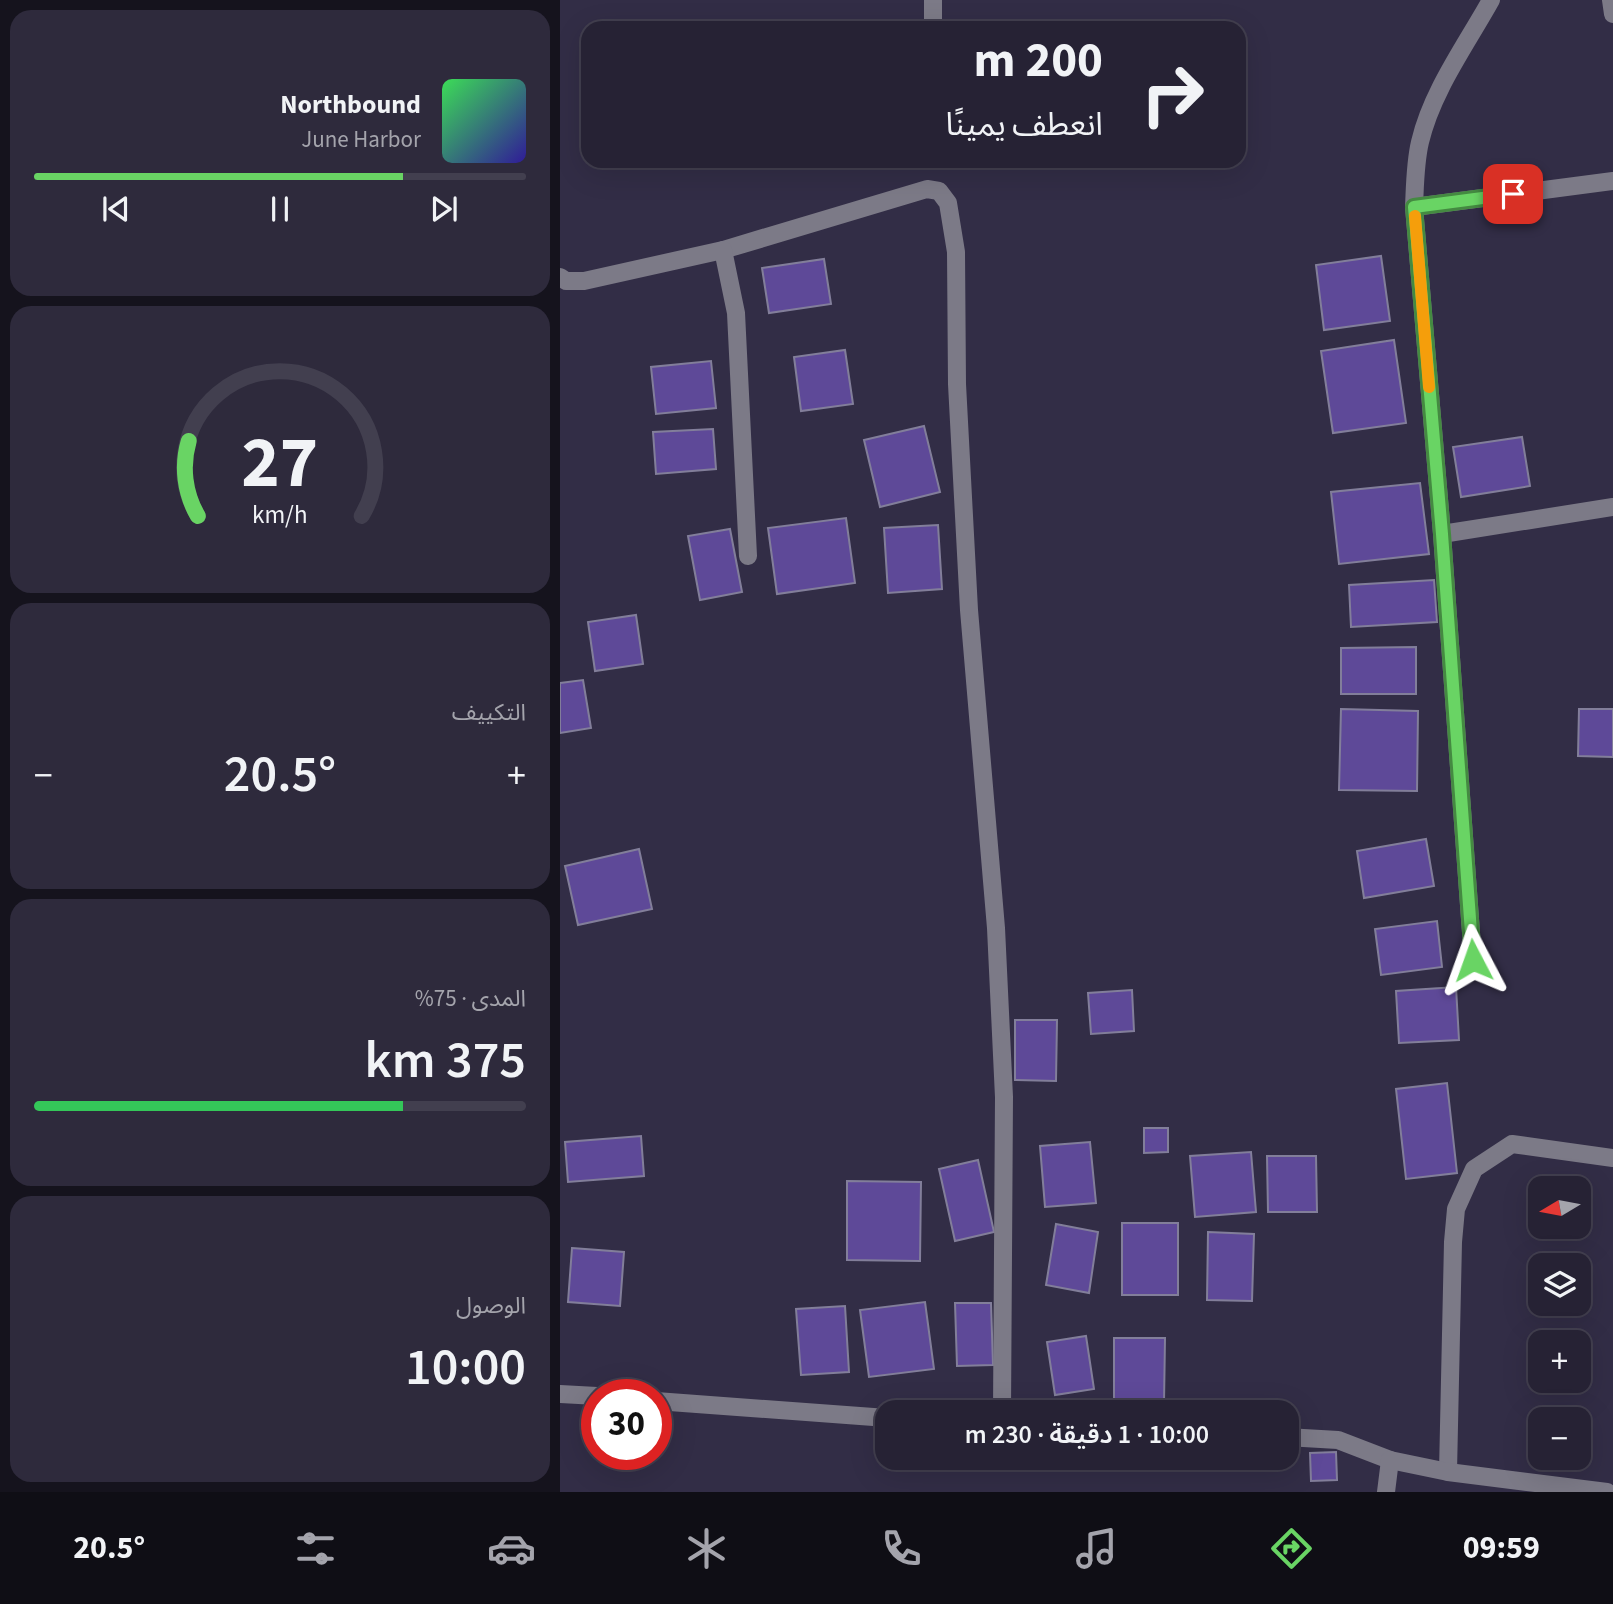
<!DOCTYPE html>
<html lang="ar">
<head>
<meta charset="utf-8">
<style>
	:root { --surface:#262234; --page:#2e2a3c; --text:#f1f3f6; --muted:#a4a4ac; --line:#423f4f; --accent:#69d464 }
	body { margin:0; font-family:"Source Sans 3","Noto Sans Arabic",sans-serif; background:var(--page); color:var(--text); direction:rtl; height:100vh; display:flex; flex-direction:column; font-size:26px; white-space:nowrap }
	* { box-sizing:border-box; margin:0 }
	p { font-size:23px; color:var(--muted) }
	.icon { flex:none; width:38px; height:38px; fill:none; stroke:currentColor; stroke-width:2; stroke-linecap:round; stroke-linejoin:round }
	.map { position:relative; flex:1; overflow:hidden; direction:ltr }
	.drawer { display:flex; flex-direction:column; gap:10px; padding:10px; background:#15131d; width:560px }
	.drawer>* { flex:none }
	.banner { position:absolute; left:21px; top:21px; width:665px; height:147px; border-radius:21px; box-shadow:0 7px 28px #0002,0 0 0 2px var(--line); direction:rtl; background:#262234; color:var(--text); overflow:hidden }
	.needle { width:46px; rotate:260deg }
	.buttons { position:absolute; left:968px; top:1176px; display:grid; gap:14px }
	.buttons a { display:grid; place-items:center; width:63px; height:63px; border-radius:14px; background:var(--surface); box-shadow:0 7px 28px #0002,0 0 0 2px var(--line); font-size:35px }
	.speed { position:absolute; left:21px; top:1379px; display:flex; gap:14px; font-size:35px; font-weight:700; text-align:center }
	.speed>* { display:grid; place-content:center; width:91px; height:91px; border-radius:50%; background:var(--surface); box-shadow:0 7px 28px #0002,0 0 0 2px var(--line); line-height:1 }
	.speed .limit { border:10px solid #d22; background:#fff; color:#111 }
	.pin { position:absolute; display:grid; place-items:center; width:60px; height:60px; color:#fff; margin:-30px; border-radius:14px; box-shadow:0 4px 10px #0006 }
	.me { position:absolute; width:77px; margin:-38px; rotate:356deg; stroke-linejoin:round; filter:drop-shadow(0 0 5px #0008) }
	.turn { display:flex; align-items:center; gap:24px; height:147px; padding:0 28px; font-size:32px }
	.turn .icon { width:91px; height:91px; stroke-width:2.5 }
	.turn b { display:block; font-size:49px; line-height:60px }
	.big { font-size:52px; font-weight:600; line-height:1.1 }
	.drawer .widget { flex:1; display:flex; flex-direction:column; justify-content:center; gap:10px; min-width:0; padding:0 24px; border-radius:21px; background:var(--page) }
	.drawer .dial { align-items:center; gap:0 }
	.dial svg { height:182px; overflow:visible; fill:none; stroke:var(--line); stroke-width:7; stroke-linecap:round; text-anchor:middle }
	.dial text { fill:var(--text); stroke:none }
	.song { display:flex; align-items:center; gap:21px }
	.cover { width:84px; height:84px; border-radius:10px; background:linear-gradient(135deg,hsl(130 70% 55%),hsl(250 70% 35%)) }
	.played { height:7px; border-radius:4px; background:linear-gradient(90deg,var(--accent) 75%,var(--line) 75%) }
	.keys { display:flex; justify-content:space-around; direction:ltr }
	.heat { display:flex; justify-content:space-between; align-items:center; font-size:38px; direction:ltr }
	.charge { height:10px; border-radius:5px; background:linear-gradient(90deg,#34c759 75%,var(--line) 0) }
	.trip { position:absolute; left:315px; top:1400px; width:424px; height:70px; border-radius:21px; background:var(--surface); box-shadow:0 7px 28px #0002,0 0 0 2px var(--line); font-weight:600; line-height:70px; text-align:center; direction:rtl }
	.tab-bar { display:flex; height:112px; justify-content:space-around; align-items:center; background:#0f0e15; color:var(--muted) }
	.tab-bar .icon { width:49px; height:49px }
	.tab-bar .active { color:var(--accent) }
	.tab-bar b { font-size:32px; color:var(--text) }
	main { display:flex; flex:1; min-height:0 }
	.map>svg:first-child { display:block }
</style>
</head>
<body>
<main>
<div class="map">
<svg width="1053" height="1492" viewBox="0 0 1053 1492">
	<rect width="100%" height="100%" fill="#322d46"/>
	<g fill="#5e4998" stroke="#827e9a" stroke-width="2">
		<polygon points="821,256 830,321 764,330 756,265"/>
		<polygon points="264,259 271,304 209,313 202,268"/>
		<polygon points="834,340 846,423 773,433 761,351"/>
		<polygon points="285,350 293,404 241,411 234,357"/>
		<polygon points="151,361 156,408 96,414 91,367"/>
		<polygon points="364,426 380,492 320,507 304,440"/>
		<polygon points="153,429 156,469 96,474 93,432"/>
		<polygon points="962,437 970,486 901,497 893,447"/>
		<polygon points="860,483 869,554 779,564 771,492"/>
		<polygon points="286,518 295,583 217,594 208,528"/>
		<polygon points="378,525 382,589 328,593 324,528"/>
		<polygon points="170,529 182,592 140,600 128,536"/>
		<polygon points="874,580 877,622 791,627 789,585"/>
		<polygon points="76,615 83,664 35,671 28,622"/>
		<polygon points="856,647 856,694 781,694 781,648"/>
		<polygon points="23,680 31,728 0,733 0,683"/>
		<polygon points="781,709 858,711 857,791 779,790"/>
		<polygon points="1019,709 1053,709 1053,757 1018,756"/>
		<polygon points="866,839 874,886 804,898 797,851"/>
		<polygon points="79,849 92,909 18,925 5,866"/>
		<polygon points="877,921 882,967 821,975 815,929"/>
		<polygon points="896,987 899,1040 839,1043 836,991"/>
		<polygon points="572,990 574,1031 531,1034 528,993"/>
		<polygon points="455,1020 497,1020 496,1081 455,1080"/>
		<polygon points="887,1083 897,1173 846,1179 836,1089"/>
		<polygon points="584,1128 608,1128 608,1152 584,1153"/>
		<polygon points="81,1136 84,1176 8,1182 5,1142"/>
		<polygon points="530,1142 536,1203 485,1207 480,1146"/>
		<polygon points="691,1152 696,1212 635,1217 630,1156"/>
		<polygon points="707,1156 756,1156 757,1212 708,1212"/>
		<polygon points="418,1160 434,1232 395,1241 379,1169"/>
		<polygon points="287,1181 361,1182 360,1261 287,1260"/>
		<rect x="562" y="1223" width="56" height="72"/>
		<polygon points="496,1224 538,1232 529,1293 486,1285"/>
		<polygon points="648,1232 694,1234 692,1301 647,1300"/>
		<polygon points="12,1248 64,1252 60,1306 8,1302"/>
		<polygon points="365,1302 374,1369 309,1377 300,1310"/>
		<polygon points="395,1303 431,1303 433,1365 397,1366"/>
		<polygon points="285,1306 289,1372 241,1375 236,1309"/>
		<polygon points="526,1336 534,1389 495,1395 487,1342"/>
		<polygon points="554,1338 605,1338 604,1403 554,1403"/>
		<polygon points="776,1452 777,1480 751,1481 750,1453"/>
	</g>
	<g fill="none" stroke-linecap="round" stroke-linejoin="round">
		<g stroke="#7c7a87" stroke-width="18">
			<polyline points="373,0 373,28"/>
			<polyline points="1051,0 1053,14"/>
			<polyline points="854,207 1053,181"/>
			<polyline points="163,250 367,189 379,191 388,203 396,252 397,384 409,610 436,928 444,1097 442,1412"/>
			<polyline points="0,277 6,281 24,281 163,250 176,313 188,556"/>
			<polyline points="882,534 1053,507"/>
			<path d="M913,960L882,534L854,207C855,186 855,163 860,142C872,91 906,45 931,0"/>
			<polyline points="0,1394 37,1396"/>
			<polyline points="96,1401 327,1418"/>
			<polyline points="726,1437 778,1440 830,1460"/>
			<polyline points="888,1472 893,1242 896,1209 914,1169 952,1144 1053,1158"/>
			<polyline points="826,1492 830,1460 888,1472 1047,1492"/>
		</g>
	</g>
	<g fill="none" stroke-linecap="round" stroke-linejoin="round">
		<defs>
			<polyline id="route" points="913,960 882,534 854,207 953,194"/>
		</defs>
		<use href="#route" stroke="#448a41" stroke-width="18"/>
		<use href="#route" stroke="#69d464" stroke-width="12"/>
		<polyline stroke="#f59e0b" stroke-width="12" points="855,216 869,387"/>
	</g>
</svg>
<div class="buttons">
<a><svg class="needle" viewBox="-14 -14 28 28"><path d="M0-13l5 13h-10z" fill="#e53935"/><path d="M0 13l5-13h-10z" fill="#a4a4ac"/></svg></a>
<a><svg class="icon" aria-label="layers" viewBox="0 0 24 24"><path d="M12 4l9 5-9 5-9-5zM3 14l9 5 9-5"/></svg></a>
<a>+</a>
<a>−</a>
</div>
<div class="speed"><div class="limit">30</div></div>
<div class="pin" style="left:953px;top:194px;background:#d93025"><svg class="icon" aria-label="arrive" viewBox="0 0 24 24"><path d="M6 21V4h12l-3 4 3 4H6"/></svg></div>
<svg class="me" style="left:913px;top:960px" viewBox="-20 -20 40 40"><path d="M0-17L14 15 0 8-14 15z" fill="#69d464" stroke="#fff" stroke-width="4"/></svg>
<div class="trip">10:00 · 1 دقيقة · 230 m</div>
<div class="banner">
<div class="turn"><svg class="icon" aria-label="right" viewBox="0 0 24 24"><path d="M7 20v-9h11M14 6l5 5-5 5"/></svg><div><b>200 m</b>انعطف يمينًا</div></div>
</div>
</div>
<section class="drawer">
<div class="widget">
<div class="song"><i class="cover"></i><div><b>Northbound</b><p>June Harbor</p></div></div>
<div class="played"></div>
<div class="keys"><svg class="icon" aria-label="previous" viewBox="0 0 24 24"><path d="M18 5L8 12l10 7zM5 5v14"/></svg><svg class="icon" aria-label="pause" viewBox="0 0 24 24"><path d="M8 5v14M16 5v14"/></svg><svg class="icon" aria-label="next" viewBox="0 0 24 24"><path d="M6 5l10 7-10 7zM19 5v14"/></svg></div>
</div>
<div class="widget dial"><svg viewBox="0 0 100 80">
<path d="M14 69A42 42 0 1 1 86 69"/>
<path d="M14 69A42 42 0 0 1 10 36" stroke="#69d464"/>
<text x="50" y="56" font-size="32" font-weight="700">27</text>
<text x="50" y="72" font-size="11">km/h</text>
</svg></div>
<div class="widget"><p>التكييف</p>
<div class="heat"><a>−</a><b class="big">20.5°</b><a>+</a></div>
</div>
<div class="widget"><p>المدى · 75%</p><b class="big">375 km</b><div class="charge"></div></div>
<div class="widget"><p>الوصول</p><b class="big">10:00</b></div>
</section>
</main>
<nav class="tab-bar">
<b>09:59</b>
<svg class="icon active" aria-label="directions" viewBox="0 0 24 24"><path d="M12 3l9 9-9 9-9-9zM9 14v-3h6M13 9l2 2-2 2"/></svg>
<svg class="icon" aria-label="music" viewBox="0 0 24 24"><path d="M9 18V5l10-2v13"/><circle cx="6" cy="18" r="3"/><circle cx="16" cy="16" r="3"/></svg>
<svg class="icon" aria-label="phone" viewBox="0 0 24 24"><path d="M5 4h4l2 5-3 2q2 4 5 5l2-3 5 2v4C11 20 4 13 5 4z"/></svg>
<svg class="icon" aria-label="climate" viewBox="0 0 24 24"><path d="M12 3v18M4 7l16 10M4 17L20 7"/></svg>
<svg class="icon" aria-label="car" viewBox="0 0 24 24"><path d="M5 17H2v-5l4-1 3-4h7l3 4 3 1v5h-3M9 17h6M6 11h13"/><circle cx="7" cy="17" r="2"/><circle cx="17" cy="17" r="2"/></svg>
<svg class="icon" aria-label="filters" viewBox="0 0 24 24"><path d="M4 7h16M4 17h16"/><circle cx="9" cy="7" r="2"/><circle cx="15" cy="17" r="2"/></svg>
<b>20.5°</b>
</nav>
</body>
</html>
